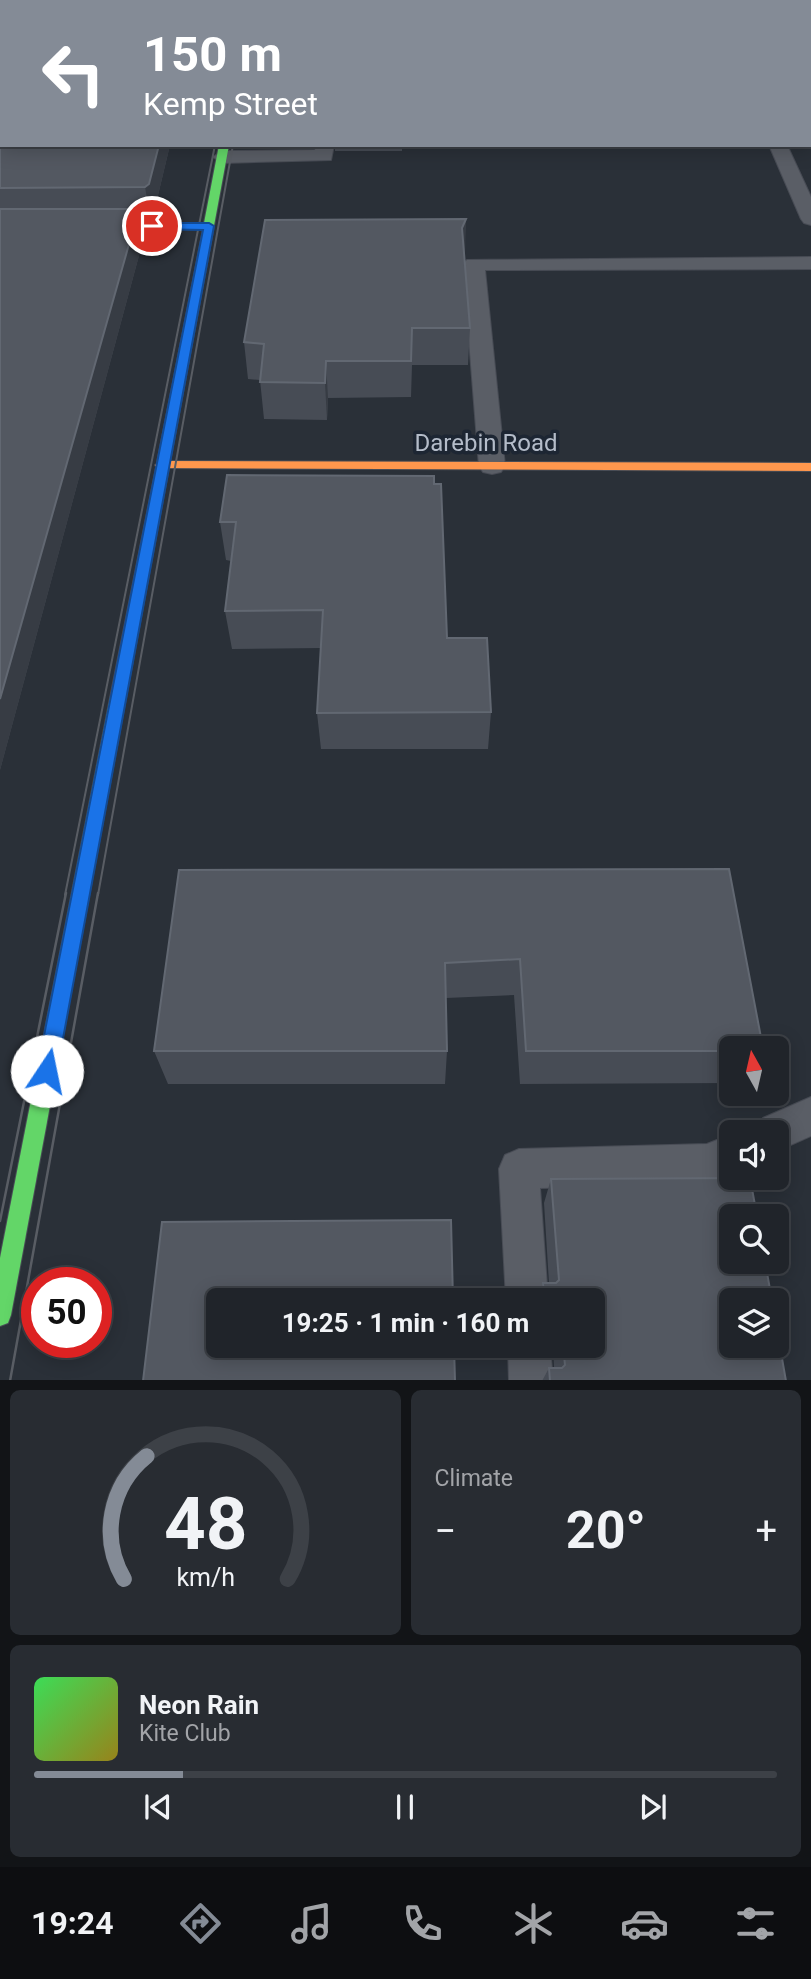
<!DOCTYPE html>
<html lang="en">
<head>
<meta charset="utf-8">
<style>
	:root { --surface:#20242a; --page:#282c32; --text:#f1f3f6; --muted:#a2a4a8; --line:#3d4147; --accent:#848b96 }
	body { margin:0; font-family:Roboto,sans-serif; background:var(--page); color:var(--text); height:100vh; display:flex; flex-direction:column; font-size:26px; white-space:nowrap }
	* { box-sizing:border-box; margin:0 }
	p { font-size:23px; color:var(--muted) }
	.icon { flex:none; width:38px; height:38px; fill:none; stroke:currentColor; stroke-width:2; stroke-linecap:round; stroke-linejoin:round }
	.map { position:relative; height:1380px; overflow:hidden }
	.panel { display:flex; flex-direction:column; gap:10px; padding:10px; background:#121417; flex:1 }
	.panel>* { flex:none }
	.top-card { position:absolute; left:0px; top:0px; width:812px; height:147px; box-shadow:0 4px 18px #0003,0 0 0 2px var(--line); background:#848b96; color:#fff; overflow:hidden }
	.needle { width:46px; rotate:352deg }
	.controls { position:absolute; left:719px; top:1036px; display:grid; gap:14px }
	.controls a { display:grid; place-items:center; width:70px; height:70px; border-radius:10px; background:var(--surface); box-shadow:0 4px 18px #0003,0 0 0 2px var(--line); font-size:35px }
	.speed { position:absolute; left:21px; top:1267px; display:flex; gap:14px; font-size:35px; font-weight:700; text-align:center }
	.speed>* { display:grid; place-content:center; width:91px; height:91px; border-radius:50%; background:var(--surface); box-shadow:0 4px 18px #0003,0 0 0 2px var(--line); line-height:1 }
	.speed .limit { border:10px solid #d22; background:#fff; color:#111 }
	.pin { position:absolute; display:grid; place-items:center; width:60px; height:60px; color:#fff; margin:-30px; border:4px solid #fff; border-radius:50%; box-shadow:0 2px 7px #0007 }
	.me { position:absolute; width:77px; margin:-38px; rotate:11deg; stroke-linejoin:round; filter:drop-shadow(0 0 5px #0008) }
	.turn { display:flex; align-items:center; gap:24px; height:147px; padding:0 28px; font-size:32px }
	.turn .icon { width:91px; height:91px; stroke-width:2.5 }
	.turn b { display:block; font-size:49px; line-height:60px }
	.big { font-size:52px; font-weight:700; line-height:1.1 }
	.panel .tile { flex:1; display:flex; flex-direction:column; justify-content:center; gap:10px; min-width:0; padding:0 24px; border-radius:10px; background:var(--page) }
	.panel .dial { align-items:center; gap:0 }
	.dial svg { height:182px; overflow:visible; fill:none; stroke:var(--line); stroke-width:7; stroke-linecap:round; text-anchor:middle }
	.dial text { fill:var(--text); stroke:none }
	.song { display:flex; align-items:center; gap:21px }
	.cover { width:84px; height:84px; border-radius:10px; background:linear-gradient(135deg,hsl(130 70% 55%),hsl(50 70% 35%)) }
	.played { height:7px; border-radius:4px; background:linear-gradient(90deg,var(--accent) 20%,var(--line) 20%) }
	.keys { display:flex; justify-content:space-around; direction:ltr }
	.heat { display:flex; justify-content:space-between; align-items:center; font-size:38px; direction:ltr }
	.panel .tiles { flex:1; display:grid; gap:10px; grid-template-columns:1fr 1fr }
	.tile:last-child { grid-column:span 2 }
	.trip { position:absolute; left:206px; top:1288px; width:399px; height:70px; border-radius:10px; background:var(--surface); box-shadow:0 4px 18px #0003,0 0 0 2px var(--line); font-weight:700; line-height:70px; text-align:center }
	.tabs { display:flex; height:112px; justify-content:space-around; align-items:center; background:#0d0e11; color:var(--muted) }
	.tabs .icon { width:49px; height:49px }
	.tabs .on { color:var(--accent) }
	.tabs b { font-size:32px; color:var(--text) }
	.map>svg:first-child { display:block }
</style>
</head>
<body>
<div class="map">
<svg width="811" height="1381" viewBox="0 0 811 1381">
	<rect width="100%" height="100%" fill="#2a3038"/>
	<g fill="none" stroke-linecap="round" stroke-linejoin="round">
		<defs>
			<g id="lane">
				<rect x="5" y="0" width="16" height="2"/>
				<polygon points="316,145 334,145 331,160 222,163 213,157 222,151 315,150"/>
				<polygon points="769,145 787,145 811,197 811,225 804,223 801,219"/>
				<polygon points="811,257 811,269 485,270 505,466 501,472 492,474 483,472 479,466 463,264 467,260"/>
				<polygon points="811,1097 811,1136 777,1151 777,1132 758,1132 763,1118"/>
				<polygon points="732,1134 732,1173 708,1184 540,1188 548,1300 506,1300 499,1169 505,1155 519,1149 707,1144"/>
				<polygon points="508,1346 550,1346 553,1381 509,1381"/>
			</g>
			<g id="fast">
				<rect x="246" y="0" width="8" height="2"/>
				<polygon points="219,145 229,145 184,387 178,391 172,387 203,229 0,230 0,224 204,223"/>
				<polygon points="118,692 124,694 126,698 11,1315 8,1323 0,1326 0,1258 110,698 112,694"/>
			</g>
			<polygon id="slow" points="162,461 811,463 811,471 157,468 155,465"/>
			<polygon id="jam" points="178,383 184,387 126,698 124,702 112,702 110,698 172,387"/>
		</defs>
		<use href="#lane" stroke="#484c55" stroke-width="2"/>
		<use href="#fast" stroke="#484c55" stroke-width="2"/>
		<use href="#slow" stroke="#484c55" stroke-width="2"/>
		<use href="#jam" stroke="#484c55" stroke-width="2"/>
		<use href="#lane" fill="#5a5e66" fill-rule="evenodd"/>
		<use href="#fast" fill="#63d668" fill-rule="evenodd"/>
		<use href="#slow" fill="#ff974d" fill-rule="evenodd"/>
		<use href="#jam" fill="#b3261e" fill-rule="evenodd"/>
		<g stroke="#595d64" stroke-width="2">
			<polyline points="65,895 215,145"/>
			<polyline points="98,895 233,145"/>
		</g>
		<g stroke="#595d64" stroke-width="2.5">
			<polyline points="0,1221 66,893"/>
			<polyline points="10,1381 98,893"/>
		</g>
	</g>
	<g fill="#474c55">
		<polygon points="0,21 2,145 170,145 154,212 150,216 140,216 144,237 0,770"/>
		<polygon points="281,145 314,145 313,147 282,148"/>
		<rect x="335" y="145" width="67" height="6"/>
		<polygon points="466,219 464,256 470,328 468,365 412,365 411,397 328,398 327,420 264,419 260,380 248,379 244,342"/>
		<polygon points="434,484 447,638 491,712 488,749 321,749 317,713 321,648 232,649 225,611 231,561 226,560 220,522"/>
		<polygon points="729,869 732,1083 520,1084 514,995 446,998 447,1051 445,1084 168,1084 154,1051"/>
		<polygon points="551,1179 786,1381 542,1381 549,1368 554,1368 553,1346 593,1346 593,1300 536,1300 543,1283 549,1283 544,1203"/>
	</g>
	<g fill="#373c44">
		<polygon points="195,0 205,0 204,2 195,2"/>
		<polygon points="159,145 170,145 154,212 150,216 145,187"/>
		<polygon points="139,209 144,237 0,770 0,699"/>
		<polygon points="466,219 465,255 460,264 462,228"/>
		<polygon points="326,361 328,398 327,420 325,383"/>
	</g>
	<g fill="#535861" stroke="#626872" stroke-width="2">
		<rect x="25" y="0" width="170" height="2"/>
		<rect x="294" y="0" width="436" height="2"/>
		<polygon points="2,18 2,145 159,145 149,184 145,187 0,188 0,21"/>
		<polygon points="0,209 139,209 0,699"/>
		<polygon points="466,219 462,228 470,328 412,328 411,361 326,361 325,383 260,382 264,344 244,342 265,220"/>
		<polygon points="227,475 434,476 434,484 441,484 447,638 487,638 491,712 317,713 323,610 225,611 236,522 220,522"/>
		<polygon points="729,869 763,1048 732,1048 732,1051 526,1051 520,959 445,963 447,1051 154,1051 179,870"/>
		<polygon points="750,1178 757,1216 732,1216 732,1262 765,1262 772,1300 732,1300 732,1346 777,1346 777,1330 786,1381 550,1381 549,1368 562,1368 565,1365 563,1346 593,1346 593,1300 544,1300 543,1283 556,1283 559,1280 551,1179"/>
		<polygon points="451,1220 453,1300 219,1300 219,1346 454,1346 455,1381 143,1381 162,1222"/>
	</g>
	<polygon fill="#1a73e8" stroke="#114b97" stroke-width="2" points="152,223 209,223 214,226 57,1071 54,1078 47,1080 39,1078 37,1071 203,230 148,229 147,226"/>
	<g text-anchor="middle" stroke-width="7" stroke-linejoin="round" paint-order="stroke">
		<g font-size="24" fill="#b4bcc9" stroke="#1d2633">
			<text x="486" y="451">Darebin Road</text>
		</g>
	</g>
</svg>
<div class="controls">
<a><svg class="needle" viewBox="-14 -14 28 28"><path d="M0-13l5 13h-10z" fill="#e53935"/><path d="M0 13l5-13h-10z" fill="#a2a4a8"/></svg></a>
<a><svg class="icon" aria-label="sound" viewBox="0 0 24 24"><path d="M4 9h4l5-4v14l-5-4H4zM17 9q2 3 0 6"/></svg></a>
<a><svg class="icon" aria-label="search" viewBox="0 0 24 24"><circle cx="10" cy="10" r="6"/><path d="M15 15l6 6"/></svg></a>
<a><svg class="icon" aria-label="layers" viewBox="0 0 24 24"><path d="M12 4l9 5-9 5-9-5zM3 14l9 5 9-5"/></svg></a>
</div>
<div class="speed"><div class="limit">50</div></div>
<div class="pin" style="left:152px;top:226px;background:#d93025"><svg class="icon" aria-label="arrive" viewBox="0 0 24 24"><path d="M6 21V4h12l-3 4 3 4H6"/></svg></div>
<svg class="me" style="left:47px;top:1071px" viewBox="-20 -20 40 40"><circle r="19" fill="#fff"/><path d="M0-13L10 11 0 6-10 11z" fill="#1a73e8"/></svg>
<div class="trip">19:25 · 1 min · 160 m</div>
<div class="top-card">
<div class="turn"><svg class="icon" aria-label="left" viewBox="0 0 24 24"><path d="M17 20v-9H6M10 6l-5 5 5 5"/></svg><div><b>150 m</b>Kemp Street</div></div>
</div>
</div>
<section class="panel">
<div class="tiles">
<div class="tile dial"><svg viewBox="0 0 100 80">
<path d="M14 69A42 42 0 1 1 86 69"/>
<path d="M14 69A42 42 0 0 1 24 15" stroke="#848b96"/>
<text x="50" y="56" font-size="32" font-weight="700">48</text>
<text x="50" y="72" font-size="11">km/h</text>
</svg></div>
<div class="tile"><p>Climate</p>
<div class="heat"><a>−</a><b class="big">20°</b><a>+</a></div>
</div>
<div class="tile">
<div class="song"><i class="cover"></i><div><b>Neon Rain</b><p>Kite Club</p></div></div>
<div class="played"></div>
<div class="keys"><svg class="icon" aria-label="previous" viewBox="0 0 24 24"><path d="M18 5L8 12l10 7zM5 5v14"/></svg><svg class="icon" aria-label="pause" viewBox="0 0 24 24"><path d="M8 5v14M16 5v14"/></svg><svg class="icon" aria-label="next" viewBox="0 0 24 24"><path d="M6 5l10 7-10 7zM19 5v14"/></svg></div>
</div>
</div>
</section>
<nav class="tabs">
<b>19:24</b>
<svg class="icon on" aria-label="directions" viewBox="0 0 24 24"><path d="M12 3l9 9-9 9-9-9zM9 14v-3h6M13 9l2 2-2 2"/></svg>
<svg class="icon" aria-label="music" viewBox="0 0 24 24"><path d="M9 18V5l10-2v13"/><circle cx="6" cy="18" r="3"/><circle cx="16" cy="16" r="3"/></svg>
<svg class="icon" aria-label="phone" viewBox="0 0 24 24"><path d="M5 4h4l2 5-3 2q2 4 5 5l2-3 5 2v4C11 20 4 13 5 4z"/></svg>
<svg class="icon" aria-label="climate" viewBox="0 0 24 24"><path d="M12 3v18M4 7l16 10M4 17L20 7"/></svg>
<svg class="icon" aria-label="car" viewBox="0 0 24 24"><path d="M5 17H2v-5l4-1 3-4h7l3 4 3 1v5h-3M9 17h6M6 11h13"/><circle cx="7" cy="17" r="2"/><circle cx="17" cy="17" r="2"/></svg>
<svg class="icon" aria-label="filters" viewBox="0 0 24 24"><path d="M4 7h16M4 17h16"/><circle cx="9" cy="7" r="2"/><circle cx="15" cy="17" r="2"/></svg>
</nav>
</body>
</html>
